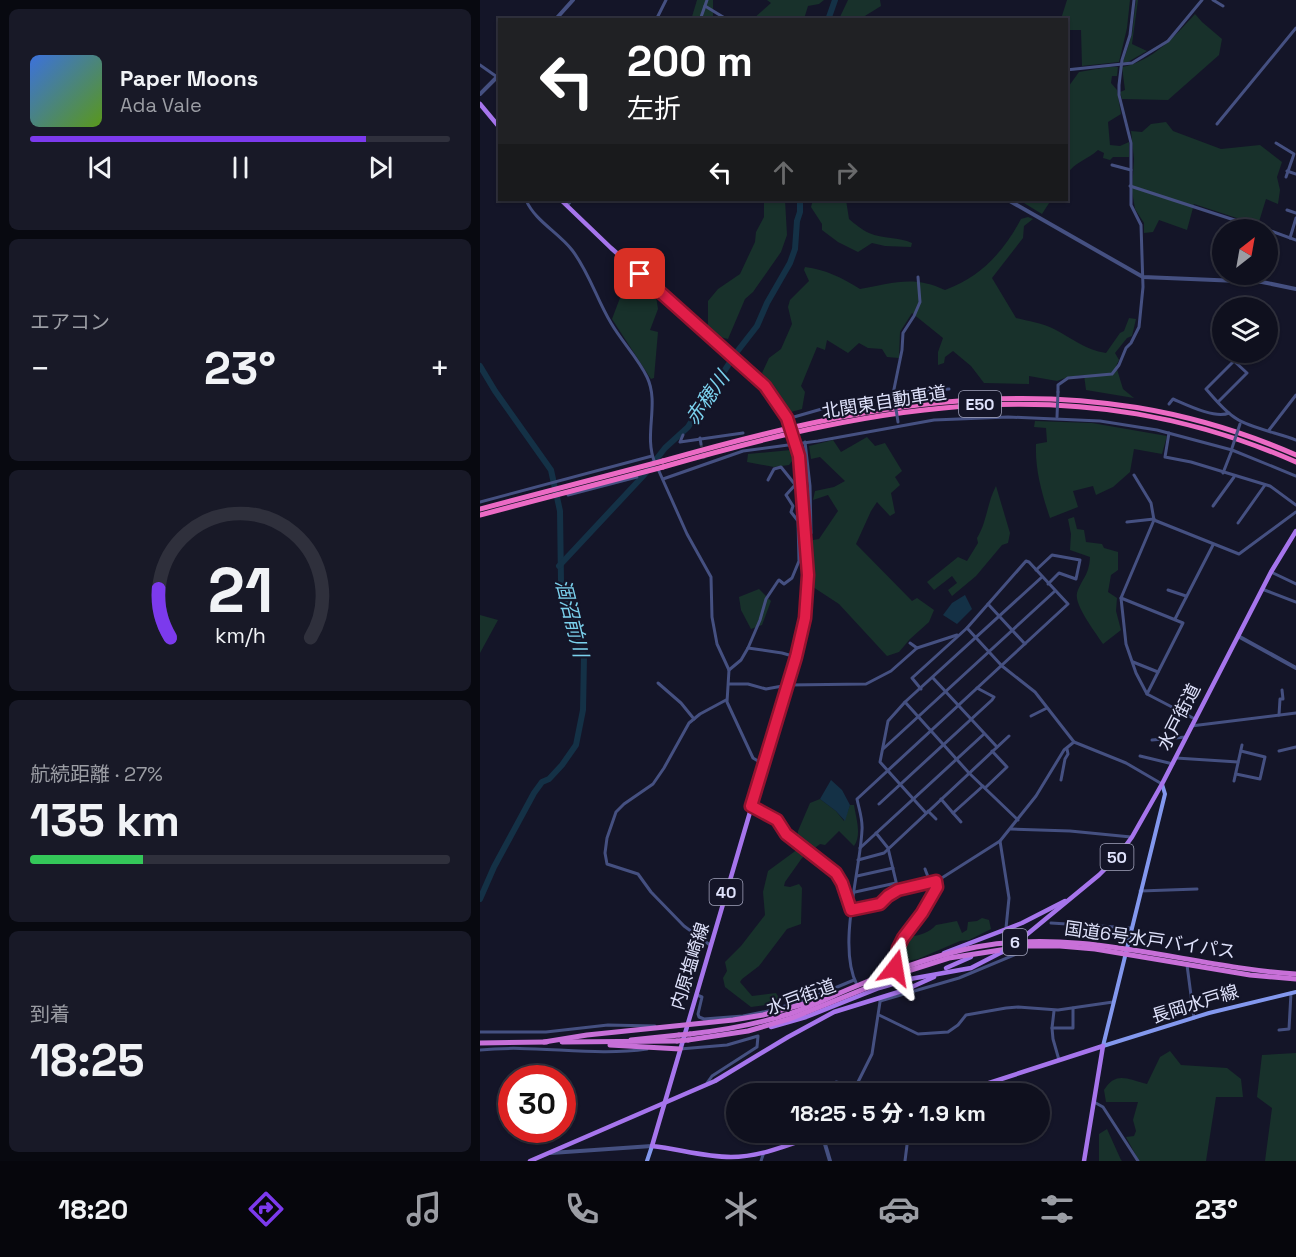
<!DOCTYPE html>
<html lang="ja">
<head>
<meta charset="utf-8">
<style>
	:root { --surface:#0f101e; --page:#181927; --text:#f1f3f6; --muted:#9b9da4; --line:#2f303c; --accent:#7c3aed }
	body { margin:0; font-family:"Space Grotesk","Noto Sans JP",sans-serif; background:var(--page); color:var(--text); height:100vh; display:flex; flex-direction:column; font-size:22px; white-space:nowrap }
	* { box-sizing:border-box; margin:0 }
	p { font-size:20px; color:var(--muted) }
	.icon { flex:none; width:33px; height:33px; fill:none; stroke:currentColor; stroke-width:2; stroke-linecap:round; stroke-linejoin:round }
	.map { position:relative; flex:1; overflow:hidden }
	.details { display:flex; flex-direction:column; gap:9px; padding:9px; background:#080910; width:480px }
	.details>* { flex:none }
	.banner { position:absolute; left:18px; top:18px; width:570px; height:183px; border-radius:0px; box-shadow:0 2px 4px #0004,0 0 0 2px var(--line); background:#202124; color:#fff; overflow:hidden }
	.needle { width:39px; rotate:31deg }
	.controls { position:absolute; left:732px; top:219px; display:grid; gap:12px }
	.controls a { display:grid; place-items:center; width:66px; height:66px; border-radius:50%; background:var(--surface); box-shadow:0 2px 4px #0004,0 0 0 2px var(--line); font-size:30px }
	.speed { position:absolute; left:18px; top:1065px; display:flex; gap:12px; font-size:30px; font-weight:700; text-align:center }
	.speed>* { display:grid; place-content:center; width:78px; height:78px; border-radius:50%; background:var(--surface); box-shadow:0 2px 4px #0004,0 0 0 2px var(--line); line-height:1 }
	.speed .limit { border:9px solid #d22; background:#fff; color:#111 }
	.pin { position:absolute; display:grid; place-items:center; width:51px; height:51px; color:#fff; margin:-26px; border-radius:12px; box-shadow:0 3px 9px #0006 }
	.me { position:absolute; width:66px; margin:-33px; rotate:14deg; stroke-linejoin:round; filter:drop-shadow(0 0 4px #0008) }
	.turn { display:flex; align-items:center; gap:21px; height:126px; padding:0 30px; font-size:27px }
	.turn .icon { width:78px; height:78px; stroke-width:2.5 }
	.turn b { display:block; font-size:42px; line-height:51px }
	.lanes { display:flex; align-items:center; height:57px; padding:0 30px; background:#0003; justify-content:center; gap:30px; direction:ltr }
	.lanes .off { opacity:.35 }
	.big { font-size:45px; font-weight:800; line-height:1.1 }
	.details .widget { flex:1; display:flex; flex-direction:column; justify-content:center; gap:9px; min-width:0; padding:0 21px; border-radius:9px; background:var(--page) }
	.details .dial { align-items:center; gap:0 }
	.dial svg { height:156px; overflow:visible; fill:none; stroke:var(--line); stroke-width:7; stroke-linecap:round; text-anchor:middle }
	.dial text { fill:var(--text); stroke:none }
	.song { display:flex; align-items:center; gap:18px }
	.cover { width:72px; height:72px; border-radius:9px; background:linear-gradient(135deg,hsl(220 70% 55%),hsl(90 70% 35%)) }
	.played { height:6px; border-radius:3px; background:linear-gradient(90deg,var(--accent) 80%,var(--line) 80%) }
	.keys { display:flex; justify-content:space-around; direction:ltr }
	.heat { display:flex; justify-content:space-between; align-items:center; font-size:33px; direction:ltr }
	.charge { height:9px; border-radius:4px; background:linear-gradient(90deg,#34c759 27%,var(--line) 0) }
	.trip { position:absolute; left:246px; top:1083px; width:324px; height:60px; border-radius:30px; background:var(--surface); box-shadow:0 2px 4px #0004,0 0 0 2px var(--line); font-weight:800; line-height:60px; text-align:center }
	.dock { display:flex; height:96px; justify-content:space-around; align-items:center; background:#06060c; color:var(--muted) }
	.dock .icon { width:42px; height:42px }
	.dock .selected { color:var(--accent) }
	.dock b { font-size:27px; color:var(--text) }
	main { display:flex; flex:1; min-height:0 }
	.map>svg:first-child { display:block }
</style>
</head>
<body>
<main>
<section class="details">
<div class="widget">
<div class="song"><i class="cover"></i><div><b>Paper Moons</b><p>Ada Vale</p></div></div>
<div class="played"></div>
<div class="keys"><svg class="icon" aria-label="previous" viewBox="0 0 24 24"><path d="M18 5L8 12l10 7zM5 5v14"/></svg><svg class="icon" aria-label="pause" viewBox="0 0 24 24"><path d="M8 5v14M16 5v14"/></svg><svg class="icon" aria-label="next" viewBox="0 0 24 24"><path d="M6 5l10 7-10 7zM19 5v14"/></svg></div>
</div>
<div class="widget"><p>エアコン</p>
<div class="heat"><a>−</a><b class="big">23°</b><a>+</a></div>
</div>
<div class="widget dial"><svg viewBox="0 0 100 80">
<path d="M14 69A42 42 0 1 1 86 69"/>
<path d="M14 69A42 42 0 0 1 8 44" stroke="#7c3aed"/>
<text x="50" y="56" font-size="32" font-weight="700">21</text>
<text x="50" y="72" font-size="11">km/h</text>
</svg></div>
<div class="widget"><p>航続距離 · 27%</p><b class="big">135 km</b><div class="charge"></div></div>
<div class="widget"><p>到着</p><b class="big">18:25</b></div>
</section>
<div class="map">
<svg width="816" height="1161" viewBox="0 0 816 1161">
	<rect width="100%" height="100%" fill="#141528"/>
	<g fill="#18312b">
		<polygon points="217,0 233,0 233,19 211,20"/>
		<polygon points="287,0 344,0 339,4 328,6 324,19 273,19 291,3"/>
		<polygon points="368,0 400,0 401,6 380,19 359,19"/>
		<polygon points="587,0 650,0 647,28 639,62 602,66 601,30 587,30 586,20 581,19"/>
		<polygon points="656,0 658,0 652,44 667,51 646,63 643,62 652,34"/>
		<path d="M715,14L722,22L742,39L739,55L688,100L642,99L640,92L645,90L642,67C673,61 695,36 715,14Z"/>
		<path d="M628,67H638L637,76H632L631,83L637,90L641,114L628,122L630,145L640,146L649,142V157H633L630,160L623,158L624,153L618,150C607,160 595,162 587,174L586,90L599,72Z"/>
		<polygon points="686,122 693,131 741,149 780,145 802,162 797,177 800,190 798,204 786,199 778,225 714,204 707,230 679,220 673,232 664,233 664,223 655,209 652,191 654,159 651,131 662,132 671,124"/>
		<polygon points="284,200 305,200 307,235 301,252 273,292 265,299 248,339 240,337 228,328 228,301 238,289 260,274 275,242 276,232 284,217"/>
		<path d="M333,200H366L369,219C375,224 382,230 389,233C403,239 419,237 432,243L431,247L405,246L392,243L378,252L358,242L342,230V224L331,207Z"/>
		<polygon points="539,200 571,200 562,214"/>
		<path d="M548,217L553,219L544,226L543,238L512,278L536,318C548,321 563,323 574,329C592,338 605,350 626,353L640,333L644,331L649,318L656,319L652,336L647,338L635,353L639,360L636,366L643,389L654,398L606,390L604,375L588,377L577,381L549,376V384L504,383L491,366L473,351L465,357L464,363L458,365V352L463,338L432,313L420,332L419,358L407,357L402,349L388,348L379,343L368,353L347,340L345,350L337,347L321,386L325,392L322,409L311,412L296,389L282,373L289,358L301,349L312,324L308,307L310,300L329,281L324,270L325,267C346,270 361,277 380,289C412,283 434,275 465,290C501,277 524,251 541,219Z"/>
		<polygon points="157,282 176,296 178,309 170,330 178,332 174,378 171,379 132,319 143,290"/>
		<path d="M555,421L612,423L687,436L682,454L654,449L650,472L633,487L616,495L613,486L593,491L598,507L570,518C562,494 555,470 556,444L567,442L566,428L554,427Z"/>
		<polygon points="387,437 395,446 405,443 422,471 415,477 420,485 411,493 415,513 410,516 397,502 391,511 376,544 432,601 437,598 454,610 449,622 430,639 419,652 407,656 359,604 333,587 333,540 339,539 358,511 348,495 333,500 335,491 354,487 365,481 340,457 331,459 329,446 353,440 361,452"/>
		<polygon points="311,450 313,460 309,465 294,467 267,462 268,454"/>
		<path d="M516,486L530,533L528,543L522,545L496,576L472,596L468,590L477,583L472,576L454,590L447,582L478,557L487,561L498,543L497,538C507,522 507,503 516,486Z"/>
		<path d="M594,517L597,529L604,530L606,542L622,544L624,548L638,552V570L631,575L628,592L637,598L636,611L641,630L623,644C616,633 594,605 597,593C602,578 609,576 610,557L590,550L591,534L588,519Z"/>
		<polygon points="279,589 291,601 282,625 271,629 261,610 259,597"/>
		<polygon points="0,615 18,620 0,653"/>
		<path d="M340,799L356,811L364,821L370,805H374C376,818 382,835 374,846L359,831L345,845L340,844L322,858L305,882L304,886L310,887L319,884L322,888L321,924L307,929L279,966L262,979L260,982L272,996L296,993L302,1003L271,1007L245,987L243,978L247,971L245,962L261,946L285,915L283,892L288,871L318,849V831L330,803Z"/>
		<path d="M502,918L509,920L511,929L489,940L480,941L438,959L421,962L418,959L420,949L429,937C440,935 449,933 456,925L477,921L482,933L487,930L488,922L497,921Z"/>
		<path d="M690,1051L701,1065L747,1068L761,1079L763,1097H736L726,1161H659L646,1137L654,1136L656,1131L653,1120L658,1102H626L624,1090C636,1071 647,1079 667,1084L680,1057Z"/>
		<polygon points="816,1053 816,1161 785,1161 792,1108 777,1097 782,1055"/>
		<polygon points="627,1129 641,1160 642,1161 619,1161 619,1134"/>
	</g>
	<g fill="#143146">
		<polygon points="485,595 492,609 477,624 463,615 472,603"/>
		<polygon points="351,780 362,790 370,805 365,821 356,811 340,799"/>
	</g>
	<g fill="none" stroke-linecap="round" stroke-linejoin="round">
		<g stroke="#143146" stroke-width="6">
			<polyline points="348,20 355,0"/>
			<polyline points="0,366 15,391 71,470 80,511 81,581 104,657 103,710 96,745 82,765 69,779 62,782 54,793 14,867 0,899"/>
			<polyline points="79,566 164,475 185,448 208,427 256,353 277,326 287,303 310,263 315,249 317,221 320,212 320,200"/>
		</g>
		<polyline stroke="#323448" stroke-width="3" stroke-dasharray="3 1.5" stroke-linecap="butt" points="221,444 224,459"/>
		<g stroke="#455081" stroke-width="3">
			<polyline points="733,0 743,6"/>
			<polyline points="225,6 248,20"/>
			<polyline points="176,20 186,0"/>
			<polyline points="220,20 227,0"/>
			<polyline points="0,65 20,79"/>
			<polyline points="586,70 652,63 688,41 722,0"/>
			<polyline points="737,124 816,28"/>
			<polyline points="796,143 814,154 806,177"/>
			<polyline points="632,165 651,170"/>
			<polyline points="807,171 816,174"/>
			<polyline points="650,186 785,230"/>
			<path d="M46,200C55,221 78,232 92,250C109,272 117,300 131,323C142,342 158,358 167,377C180,404 163,435 175,463"/>
			<polyline points="87,206 90,202 88,200"/>
			<polyline points="807,210 816,213"/>
			<polyline points="788,230 816,240"/>
			<polyline points="810,238 816,218"/>
			<polyline points="578,392 578,385 588,378 632,374 639,365 646,348 651,343 659,327 663,287 661,225 651,205 651,143 639,95 639,85 642,60 650,35 654,0"/>
			<polyline points="413,394 422,350 423,333 434,316 440,302 438,277"/>
			<path d="M738,402L767,373L754,361L726,389C735,399 745,412 757,419C768,427 801,434 816,440"/>
			<path d="M689,404L693,399C707,405 735,419 749,413"/>
			<polyline points="307,419 366,402 425,392 469,389"/>
			<polyline points="789,430 816,395"/>
			<polyline points="689,433 685,457 711,462 790,486 816,505"/>
			<polyline points="203,435 200,442 263,433"/>
			<polyline points="220,438 221,444"/>
			<polyline points="178,469 207,534 231,577 232,617 237,644 249,670 247,702 273,758 283,764"/>
			<polyline points="743,473 752,450"/>
			<polyline points="654,475 671,503 674,520 641,598 646,644 656,673 667,694 715,719"/>
			<polyline points="183,479 263,451 338,441 454,420 528,417 620,421 677,430 752,450 816,476"/>
			<polyline points="288,480 294,469 301,467 317,487"/>
			<polyline points="88,495 157,477"/>
			<polyline points="0,502 172,456"/>
			<polyline points="733,506 754,477"/>
			<polyline points="674,520 759,554 816,512"/>
			<polyline points="647,522 674,519"/>
			<polyline points="758,523 785,485"/>
			<polyline points="325,534 331,533 330,486 325,442"/>
			<polyline points="556,570 572,555 600,560 596,579 579,573 568,584"/>
			<polyline points="791,572 816,584"/>
			<polyline points="299,580 304,584 312,578 319,561 318,521 311,512 313,506 306,495 315,485"/>
			<polyline points="782,589 816,602"/>
			<polyline points="688,590 706,596"/>
			<polyline points="641,598 703,623 667,694"/>
			<polyline points="508,604 545,644"/>
			<polyline points="695,619 733,545"/>
			<polyline points="487,628 522,666 555,692 594,742 646,763 682,784"/>
			<polyline points="430,643 437,648"/>
			<polyline points="268,648 302,653 316,657"/>
			<polyline points="653,662 678,672"/>
			<polyline points="249,670 261,660 268,648 280,620 286,599 298,581"/>
			<polyline points="453,678 517,747"/>
			<polyline points="178,683 201,703 214,719"/>
			<polyline points="249,684 268,684 286,689 308,685 386,684 411,671 437,648 477,635"/>
			<polyline points="425,702 489,773 538,820"/>
			<polyline points="799,715 800,699 803,699 802,690"/>
			<polyline points="551,716 567,708"/>
			<polyline points="711,726 816,713"/>
			<polyline points="672,740 706,737"/>
			<polyline points="403,749 575,591"/>
			<polyline points="799,751 816,747"/>
			<polyline points="660,756 693,764"/>
			<polyline points="696,758 758,762"/>
			<polyline points="756,774 780,779 785,757 761,751"/>
			<polyline points="581,780 585,759 588,754 587,749"/>
			<polyline points="754,781 762,745"/>
			<polyline points="505,788 527,767 512,751"/>
			<polyline points="461,799 473,813 503,786"/>
			<polyline points="399,804 512,700 514,697 497,688"/>
			<polyline points="271,806 297,820 306,834 356,873 362,883 371,908"/>
			<polyline points="448,811 456,819"/>
			<polyline points="446,813 400,762 408,721 425,702 562,577"/>
			<polyline points="473,813 481,822"/>
			<polyline points="531,829 590,831 651,837"/>
			<polyline points="396,833 408,848 418,890"/>
			<polyline points="520,841 529,898 526,928"/>
			<polyline points="380,848 504,734"/>
			<polyline points="378,860 404,853 529,736"/>
			<polyline points="445,869 450,882"/>
			<polyline points="377,876 413,868"/>
			<polyline points="660,891 717,889"/>
			<polyline points="375,892 416,883"/>
			<polyline points="371,910 400,904 408,896 418,890 457,881 520,841 556,796 584,750 594,742"/>
			<polyline points="571,923 651,928"/>
			<polyline points="230,945 204,926 171,892 158,874 127,864 125,853 127,838 136,812 144,804 173,784 184,768 209,723 220,714 246,700"/>
			<polyline points="707,965 714,1018"/>
			<path d="M415,970C416,937 443,915 457,887L456,881"/>
			<path d="M377,985C357,947 380,873 382,830C383,820 379,809 377,799L588,604L549,562L546,561L487,628L432,678L441,689"/>
			<polyline points="217,995 222,997 218,1014 219,1017 224,1019 263,1016 293,1010"/>
			<polyline points="400,1001 479,978 546,950 547,947"/>
			<polyline points="302,1007 338,995 374,980"/>
			<polyline points="399,1015 438,1034 468,1032 478,1025 486,1015 526,1008 538,1007 578,1010 633,1002"/>
			<polyline points="572,1028 574,1011"/>
			<polyline points="799,1030 809,1029 811,993"/>
			<polyline points="0,1032 66,1032 128,1025 175,1026"/>
			<polyline points="200,1049 247,1045 278,1036 277,1047 232,1076 227,1083"/>
			<path d="M0,1050C55,1044 112,1057 167,1049"/>
			<polyline points="579,1060 573,1039 572,1028 593,1028 593,1008"/>
			<polyline points="291,1083 318,1094"/>
			<polyline points="348,1094 356,1082 376,1086 392,1054 400,1002"/>
			<polyline points="614,1102 623,1107 658,1161"/>
			<polyline points="281,1161 284,1152"/>
			<polyline points="425,1161 427,1145 432,1132"/>
		</g>
		<g stroke="#455081" stroke-width="4">
			<polyline points="75,20 93,0"/>
			<polyline points="0,94 20,74"/>
			<polyline points="528,200 663,277 782,282 816,289"/>
			<polyline points="758,636 816,668"/>
			<polyline points="342,1134 350,1161"/>
			<polyline points="71,1153 172,1146"/>
		</g>
		<g stroke="#8398ee" stroke-width="4">
			<polyline points="682,784 685,794 623,1046 729,1013 816,992"/>
			<polyline points="167,1161 172,1146"/>
		</g>
		<g stroke="#a675ec" stroke-width="4.5">
			<polyline points="0,104 20,128"/>
			<polyline points="81,200 131,248 278,378 294,396 308,421"/>
			<path d="M315,440C322,465 322,489 324,514C326,556 329,595 322,635L172,1146C199,1149 224,1157 251,1157C283,1157 315,1142 346,1132"/>
			<polyline points="545,936 619,875 638,856 652,837 682,784 791,572 816,531"/>
			<polyline points="464,953 542,923 585,901"/>
			<polyline points="466,968 491,957"/>
			<polyline points="291,1027 326,1017 399,988 430,979 491,968 522,952"/>
			<polyline points="475,1094 623,1046 604,1161"/>
			<polyline points="50,1161 235,1081 308,1037 354,1012 425,990 454,977"/>
		</g>
		<g stroke="#c870d8" stroke-width="5">
			<path d="M210,1034C245,1030 278,1024 312,1013C335,1005 356,994 379,985C417,969 455,955 496,947C605,927 708,967 816,974"/>
			<polyline points="151,1040 199,1035"/>
			<polyline points="208,1040 268,1031 312,1018 431,970 469,958 547,946 580,946 615,949 770,975 816,979"/>
			<polyline points="64,1042 107,1035 253,1020 283,1015 331,1002"/>
			<polyline points="82,1042 197,1041"/>
			<polyline points="0,1043 67,1042"/>
			<polyline points="130,1045 200,1049"/>
		</g>
		<g stroke="#eb6ac4" stroke-width="5">
			<path d="M183,461C400,399 601,361 816,455"/>
			<path d="M183,467C401,404 600,367 816,462"/>
		</g>
		<g stroke="#455081" stroke-width="3">
			<polyline points="414,396 418,422"/>
			<polyline points="577,417 578,392"/>
			<polyline points="752,448 760,424"/>
		</g>
		<g stroke="#a675ec" stroke-width="4.5">
			<polyline points="308,421 315,440"/>
			<polyline points="522,952 545,936"/>
		</g>
		<g stroke="#c870d8" stroke-width="5">
			<polyline points="199,1035 210,1034"/>
			<polyline points="197,1041 208,1040"/>
		</g>
		<g stroke="#eb6ac4" stroke-width="5">
			<polyline points="0,509 183,461"/>
			<polyline points="0,515 183,467"/>
		</g>
	</g>
	<g fill="none" stroke-linecap="round" stroke-linejoin="round">
		<defs>
			<polyline id="route" points="160,274 285,386 307,418 319,456 328,575 325,618 316,657 271,806 297,820 306,834 356,873 362,883 371,910 400,904 408,896 418,890 456,881 457,887 442,913 423,938 418,948 415,968"/>
		</defs>
		<use href="#route" stroke="#92132f" stroke-width="15"/>
		<use href="#route" stroke="#e11d48" stroke-width="10"/>
	</g>
	<g text-anchor="middle" stroke-width="4.5" stroke-linejoin="round" paint-order="stroke">
		<g fill="#141528" stroke="#a2a4bc" stroke-width="1.5">
			<rect x="479" y="391" width="42" height="26" rx="4.5"/>
			<rect x="620.5" y="844" width="33" height="26" rx="4.5"/>
			<rect x="229.5" y="879" width="33" height="26" rx="4.5"/>
			<rect x="523" y="929" width="24" height="26" rx="4.5"/>
		</g>
		<g font-size="16" font-weight="bold" fill="#dfe2fb">
			<text x="500" y="410">E50</text>
			<text x="637" y="863">50</text>
			<text x="246" y="898">40</text>
			<text x="535" y="948">6</text>
		</g>
		<g font-size="18" fill="#dfe2fb" stroke="#141528">
			<text transform="translate(404 402) rotate(-9)" y="6">北関東自動車道</text>
			<text transform="translate(699 717) rotate(-63)" y="6">水戸街道</text>
			<text transform="translate(670 940) rotate(8)" y="6">国道6号水戸バイパス</text>
			<text transform="translate(210 966) rotate(-73)" y="6">内原塩崎線</text>
			<text transform="translate(321 997) rotate(-20)" y="6">水戸街道</text>
			<text transform="translate(715 1004) rotate(-17)" y="6">長岡水戸線</text>
		</g>
		<g font-size="20" font-style="italic" fill="#7bd1ed" stroke="#141528">
			<text transform="translate(227 398) rotate(-55)" y="7">赤穂川</text>
			<text transform="translate(92 618) rotate(76)" y="7">涸沼前川</text>
		</g>
	</g>
</svg>
<div class="controls">
<a><svg class="needle" viewBox="-14 -14 28 28"><path d="M0-13l5 13h-10z" fill="#e53935"/><path d="M0 13l5-13h-10z" fill="#9b9da4"/></svg></a>
<a><svg class="icon" aria-label="layers" viewBox="0 0 24 24"><path d="M12 4l9 5-9 5-9-5zM3 14l9 5 9-5"/></svg></a>
</div>
<div class="speed"><div class="limit">30</div></div>
<div class="pin" style="left:160px;top:274px;background:#d93025"><svg class="icon" aria-label="arrive" viewBox="0 0 24 24"><path d="M6 21V4h12l-3 4 3 4H6"/></svg></div>
<svg class="me" style="left:415px;top:968px" viewBox="-20 -20 40 40"><path d="M0-17L14 15 0 8-14 15z" fill="#e11d48" stroke="#fff" stroke-width="4"/></svg>
<div class="trip">18:25 · 5 分 · 1.9 km</div>
<div class="banner">
<div class="turn"><svg class="icon" aria-label="left" viewBox="0 0 24 24"><path d="M17 20v-9H6M10 6l-5 5 5 5"/></svg><div><b>200 m</b>左折</div></div>
<div class="lanes"><svg class="icon" aria-label="left" viewBox="0 0 24 24"><path d="M17 20v-9H6M10 6l-5 5 5 5"/></svg><svg class="icon off" aria-label="ahead" viewBox="0 0 24 24"><path d="M12 20V5M6 11l6-6 6 6"/></svg><svg class="icon off" aria-label="right" viewBox="0 0 24 24"><path d="M7 20v-9h11M14 6l5 5-5 5"/></svg></div>
</div>
</div>
</main>
<nav class="dock">
<b>18:20</b>
<svg class="icon selected" aria-label="directions" viewBox="0 0 24 24"><path d="M12 3l9 9-9 9-9-9zM9 14v-3h6M13 9l2 2-2 2"/></svg>
<svg class="icon" aria-label="music" viewBox="0 0 24 24"><path d="M9 18V5l10-2v13"/><circle cx="6" cy="18" r="3"/><circle cx="16" cy="16" r="3"/></svg>
<svg class="icon" aria-label="phone" viewBox="0 0 24 24"><path d="M5 4h4l2 5-3 2q2 4 5 5l2-3 5 2v4C11 20 4 13 5 4z"/></svg>
<svg class="icon" aria-label="climate" viewBox="0 0 24 24"><path d="M12 3v18M4 7l16 10M4 17L20 7"/></svg>
<svg class="icon" aria-label="car" viewBox="0 0 24 24"><path d="M5 17H2v-5l4-1 3-4h7l3 4 3 1v5h-3M9 17h6M6 11h13"/><circle cx="7" cy="17" r="2"/><circle cx="17" cy="17" r="2"/></svg>
<svg class="icon" aria-label="filters" viewBox="0 0 24 24"><path d="M4 7h16M4 17h16"/><circle cx="9" cy="7" r="2"/><circle cx="15" cy="17" r="2"/></svg>
<b>23°</b>
</nav>
</body>
</html>
